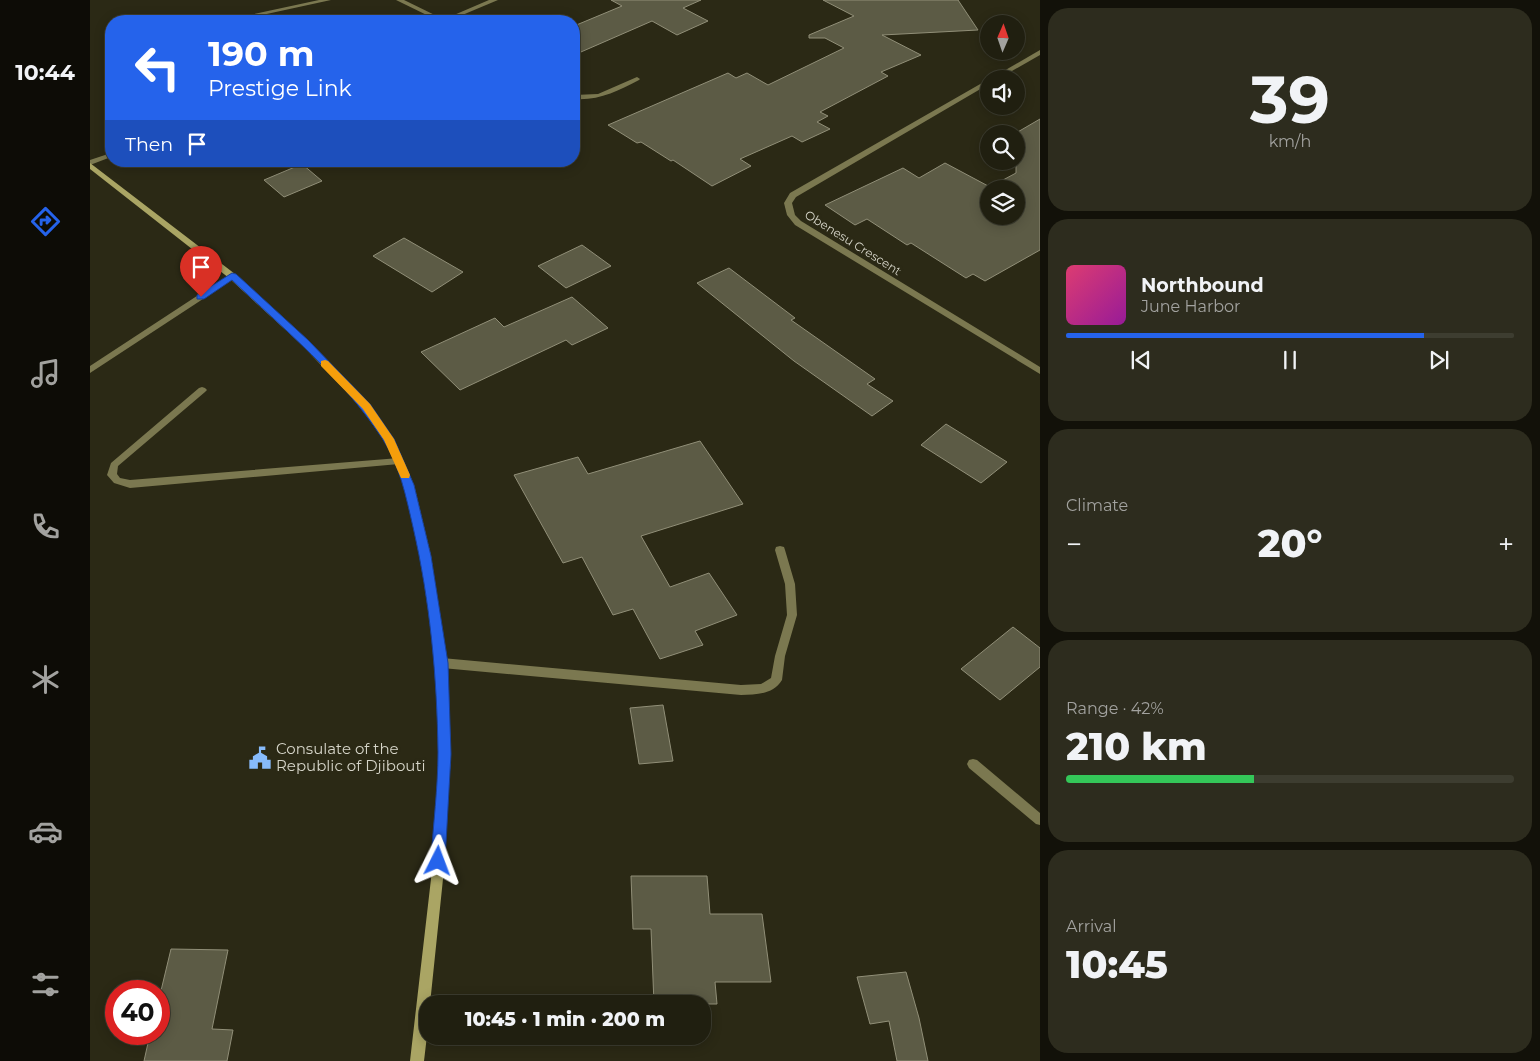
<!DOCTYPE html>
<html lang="en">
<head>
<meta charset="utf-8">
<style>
	:root { --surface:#201f10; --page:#2d2c1e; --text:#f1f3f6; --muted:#a2a29f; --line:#3d3d30; --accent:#2563eb }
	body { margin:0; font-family:Montserrat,sans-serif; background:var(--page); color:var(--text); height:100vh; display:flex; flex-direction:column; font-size:19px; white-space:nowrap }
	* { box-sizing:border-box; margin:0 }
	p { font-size:16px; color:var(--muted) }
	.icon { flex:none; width:28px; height:28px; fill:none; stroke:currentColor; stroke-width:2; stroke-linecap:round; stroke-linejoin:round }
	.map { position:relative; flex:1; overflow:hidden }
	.details { display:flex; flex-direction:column; gap:8px; padding:8px; background:#121109; width:500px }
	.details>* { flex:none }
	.guide { position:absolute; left:15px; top:15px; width:475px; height:152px; border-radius:20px; box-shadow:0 2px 12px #0003,0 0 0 1px var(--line); background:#2563eb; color:#fff; overflow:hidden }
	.needle { width:32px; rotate:2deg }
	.controls { position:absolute; left:890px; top:15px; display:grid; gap:10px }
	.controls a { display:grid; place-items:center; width:45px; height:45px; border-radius:50%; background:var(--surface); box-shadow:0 2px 12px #0003,0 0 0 1px var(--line); font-size:25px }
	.speed { position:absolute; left:15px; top:980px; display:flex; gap:10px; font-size:25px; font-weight:700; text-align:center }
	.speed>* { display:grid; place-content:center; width:65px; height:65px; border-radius:50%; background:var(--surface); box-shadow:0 2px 12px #0003,0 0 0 1px var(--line); line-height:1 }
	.speed .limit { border:8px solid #d22; background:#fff; color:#111 }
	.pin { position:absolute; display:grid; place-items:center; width:42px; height:42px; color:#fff; margin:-51px -21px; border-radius:50% 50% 50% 0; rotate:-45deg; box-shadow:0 0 5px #0007 }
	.pin .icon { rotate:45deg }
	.me { position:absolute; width:55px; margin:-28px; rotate:3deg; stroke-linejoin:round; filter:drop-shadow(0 0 4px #0008) }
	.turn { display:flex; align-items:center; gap:18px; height:105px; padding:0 20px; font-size:22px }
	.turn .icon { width:65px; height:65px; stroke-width:2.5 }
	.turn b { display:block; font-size:35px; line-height:42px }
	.then { display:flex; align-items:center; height:48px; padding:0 20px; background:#0003; gap:10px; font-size:19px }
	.big { font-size:38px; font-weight:800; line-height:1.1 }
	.details .card { flex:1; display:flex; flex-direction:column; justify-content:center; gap:8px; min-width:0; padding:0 18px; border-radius:20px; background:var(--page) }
	.details .dial { align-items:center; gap:0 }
	.dial b { font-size:65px; line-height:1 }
	.song { display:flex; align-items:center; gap:15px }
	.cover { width:60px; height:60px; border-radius:8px; background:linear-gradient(135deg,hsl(340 70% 55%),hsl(300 70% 35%)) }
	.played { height:5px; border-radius:2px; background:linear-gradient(90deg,var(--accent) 80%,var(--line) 80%) }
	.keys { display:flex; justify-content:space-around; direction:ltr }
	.heat { display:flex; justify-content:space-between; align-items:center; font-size:28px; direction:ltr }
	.charge { height:8px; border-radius:4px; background:linear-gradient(90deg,#34c759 42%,var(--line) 0) }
	.trip { position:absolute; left:329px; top:995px; width:292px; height:50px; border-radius:20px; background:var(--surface); box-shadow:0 2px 12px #0003,0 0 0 1px var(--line); font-weight:800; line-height:50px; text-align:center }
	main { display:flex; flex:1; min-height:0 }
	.menu { display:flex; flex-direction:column; width:90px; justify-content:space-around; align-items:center; background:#0d0c06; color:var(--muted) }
	.menu .icon { width:35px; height:35px }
	.menu .selected { color:var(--accent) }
	.menu b { font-size:22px; color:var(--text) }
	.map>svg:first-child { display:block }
</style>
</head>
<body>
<main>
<nav class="menu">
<b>10:44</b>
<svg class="icon selected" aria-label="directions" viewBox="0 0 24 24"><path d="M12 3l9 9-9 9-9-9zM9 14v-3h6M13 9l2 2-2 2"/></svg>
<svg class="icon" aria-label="music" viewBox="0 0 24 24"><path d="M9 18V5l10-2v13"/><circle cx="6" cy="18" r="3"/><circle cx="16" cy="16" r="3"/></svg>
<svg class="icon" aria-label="phone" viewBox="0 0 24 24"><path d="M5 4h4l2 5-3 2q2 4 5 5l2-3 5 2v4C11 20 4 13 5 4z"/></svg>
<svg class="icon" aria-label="climate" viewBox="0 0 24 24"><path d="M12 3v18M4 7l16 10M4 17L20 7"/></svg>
<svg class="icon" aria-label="car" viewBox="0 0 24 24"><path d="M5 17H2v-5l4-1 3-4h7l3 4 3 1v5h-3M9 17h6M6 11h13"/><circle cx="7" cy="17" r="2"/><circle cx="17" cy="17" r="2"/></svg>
<svg class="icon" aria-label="filters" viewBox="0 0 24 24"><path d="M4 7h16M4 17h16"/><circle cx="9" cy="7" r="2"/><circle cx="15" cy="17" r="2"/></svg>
</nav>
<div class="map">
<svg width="950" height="1061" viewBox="0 0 950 1061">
	<rect width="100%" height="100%" fill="#2b2915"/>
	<g fill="#5c5b45" stroke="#918f78" fill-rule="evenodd">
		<polygon points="521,0 611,0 593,8 618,21 587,35 562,21 484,55 484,26 532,6"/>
		<polygon points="733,0 868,0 888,30 792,35 831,55 791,72 798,76 730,112 738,116 727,122 740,129 712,142 702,136 650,159 661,166 622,186 583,160 581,161 551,142 547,143 518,125 638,73 646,78 657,73 678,85 754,48 735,38 719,38 719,35 764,16"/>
		<path d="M950,119V250L895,281L883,274L876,278L821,243L817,245L777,219L765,225L735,205L813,168L829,178L855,163L900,187L926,173V133ZM899,189H926V216H899Z"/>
		<polygon points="212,164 232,181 194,197 174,180"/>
		<polygon points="314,238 373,272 342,292 283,256"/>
		<polygon points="492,245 521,266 476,288 448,266"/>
		<polygon points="639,268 705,318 701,320 785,379 777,384 803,401 782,416 704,361 607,283"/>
		<polygon points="482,297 518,328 482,345 476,340 370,390 331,352 405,318 414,327"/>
		<polygon points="856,424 917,462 891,483 831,445"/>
		<polygon points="610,441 653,504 551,536 580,587 619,573 647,615 605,631 613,645 570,659 543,609 523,615 492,557 473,563 424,475 488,457 498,474"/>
		<polygon points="923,627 950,648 950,667 910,700 871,669"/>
		<polygon points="573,705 583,761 549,764 540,708"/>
		<polygon points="541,876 617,876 620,914 672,914 681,982 625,982 627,1004 564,1004 561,929 543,929"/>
		<polygon points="81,949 138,950 122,1029 143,1030 137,1061 54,1061 60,1034 69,1034 69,999"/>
		<polygon points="816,972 829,1018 838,1061 807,1061 799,1021 780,1024 767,977"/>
	</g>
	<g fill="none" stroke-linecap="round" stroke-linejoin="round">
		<g fill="#7b7850" fill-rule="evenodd">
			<polygon points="229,0 241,0 149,20 146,18"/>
			<polygon points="306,0 314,0 357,21 349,21"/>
			<path d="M547,77L550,79L549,80C528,91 508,101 484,99V95L508,94Z"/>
			<polygon points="112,387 115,388 117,390 115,392 28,466 27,474 30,478 40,480 309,458 314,461 309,464 40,488 24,483 17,475 21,463 109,388"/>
			<path d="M690,546L694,547L695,550L705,584L707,615L695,656L692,680C683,695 666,694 651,695L352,668L348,666L347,663L348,660L352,658L651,685L671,684L681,678L685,656L697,615L695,584L685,550L686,547Z"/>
		</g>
		<g fill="#7b7850" fill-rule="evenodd">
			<polygon points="399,0 408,0 358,21 350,21"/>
			<polygon points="950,50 950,55 908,79 900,79"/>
			<polygon points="899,79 899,84 706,197 702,203 705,215 711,221 950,367 950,374 705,225 697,215 694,203 700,193"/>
			<polygon points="21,153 21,157 0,165 0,160"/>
			<polygon points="142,273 145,274 145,278 0,373 0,366"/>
			<polygon points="883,759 887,760 950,813 950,825 946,824 879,768 877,764 879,760"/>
		</g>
		<polygon fill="#aaa564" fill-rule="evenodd" points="0,163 145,274 217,340 279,405 304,439 324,485 341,556 357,663 361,754 353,879 340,1004 338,1004 338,1027 334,1061 320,1061 341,879 349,754 347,663 331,556 314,485 295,440 273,409 211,344 139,278 0,169"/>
	</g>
	<path fill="#2563eb" stroke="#184099" d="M142,273L146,274L218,340L280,404L304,439L324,485L341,556L358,663L361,754L355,861L353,865L348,867L343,865L341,861C343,825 348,788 348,752C347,676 340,601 323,527C316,497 310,465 292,438C253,378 194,329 142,280L114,299H107V295Z"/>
	<polygon fill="#f59e0b" points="235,360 238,361 280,404 304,439 320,475 319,478 311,478 294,440 273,409 231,366 231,361"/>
	<defs>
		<symbol id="civic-bare" viewBox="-9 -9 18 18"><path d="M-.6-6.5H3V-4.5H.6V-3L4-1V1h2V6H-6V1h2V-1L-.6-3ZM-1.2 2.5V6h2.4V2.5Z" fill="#87bbfb" stroke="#2b2915" stroke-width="2.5" paint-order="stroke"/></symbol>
	</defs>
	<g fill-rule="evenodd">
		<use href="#civic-bare" x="154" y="742" width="32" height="32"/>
	</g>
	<g text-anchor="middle" stroke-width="5" stroke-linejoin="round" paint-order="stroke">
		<g font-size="12" fill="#d6d5c9" stroke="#2b2915">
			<text transform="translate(763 243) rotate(32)" y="4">Obenesu Crescent</text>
		</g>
		<g font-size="15" fill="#d6d5c9" stroke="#2b2915" text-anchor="start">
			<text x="186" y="754">Consulate of the<tspan x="186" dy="17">Republic of Djibouti</tspan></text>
		</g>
	</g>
</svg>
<div class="controls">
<a><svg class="needle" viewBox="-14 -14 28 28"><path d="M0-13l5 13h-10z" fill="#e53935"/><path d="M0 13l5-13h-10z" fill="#a2a29f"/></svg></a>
<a><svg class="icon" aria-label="sound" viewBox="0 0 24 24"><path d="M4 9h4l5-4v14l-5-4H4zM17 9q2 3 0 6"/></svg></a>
<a><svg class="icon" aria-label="search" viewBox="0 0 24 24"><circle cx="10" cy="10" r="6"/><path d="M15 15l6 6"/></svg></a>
<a><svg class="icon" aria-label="layers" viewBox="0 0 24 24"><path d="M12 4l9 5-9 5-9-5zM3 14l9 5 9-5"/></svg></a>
</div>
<div class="speed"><div class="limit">40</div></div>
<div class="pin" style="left:111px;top:297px;background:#d93025"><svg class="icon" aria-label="arrive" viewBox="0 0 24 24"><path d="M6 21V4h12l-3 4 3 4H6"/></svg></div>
<svg class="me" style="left:348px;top:861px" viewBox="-20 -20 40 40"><path d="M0-17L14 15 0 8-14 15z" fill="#2563eb" stroke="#fff" stroke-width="4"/></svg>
<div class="trip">10:45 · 1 min · 200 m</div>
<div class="guide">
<div class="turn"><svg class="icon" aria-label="left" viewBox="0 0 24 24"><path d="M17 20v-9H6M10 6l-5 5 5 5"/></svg><div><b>190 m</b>Prestige Link</div></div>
<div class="then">Then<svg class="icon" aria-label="arrive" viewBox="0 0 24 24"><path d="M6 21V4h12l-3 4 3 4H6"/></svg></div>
</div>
</div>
<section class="details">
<div class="card dial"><b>39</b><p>km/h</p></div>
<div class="card">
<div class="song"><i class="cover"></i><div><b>Northbound</b><p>June Harbor</p></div></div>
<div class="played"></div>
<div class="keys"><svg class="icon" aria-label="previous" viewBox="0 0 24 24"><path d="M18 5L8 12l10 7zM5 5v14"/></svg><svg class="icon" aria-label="pause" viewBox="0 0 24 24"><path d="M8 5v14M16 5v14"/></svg><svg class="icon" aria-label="next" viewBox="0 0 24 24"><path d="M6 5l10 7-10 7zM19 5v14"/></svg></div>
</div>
<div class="card"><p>Climate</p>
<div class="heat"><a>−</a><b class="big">20°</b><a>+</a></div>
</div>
<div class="card"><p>Range · 42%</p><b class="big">210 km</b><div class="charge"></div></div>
<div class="card"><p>Arrival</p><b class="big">10:45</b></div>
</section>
</main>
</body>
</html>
